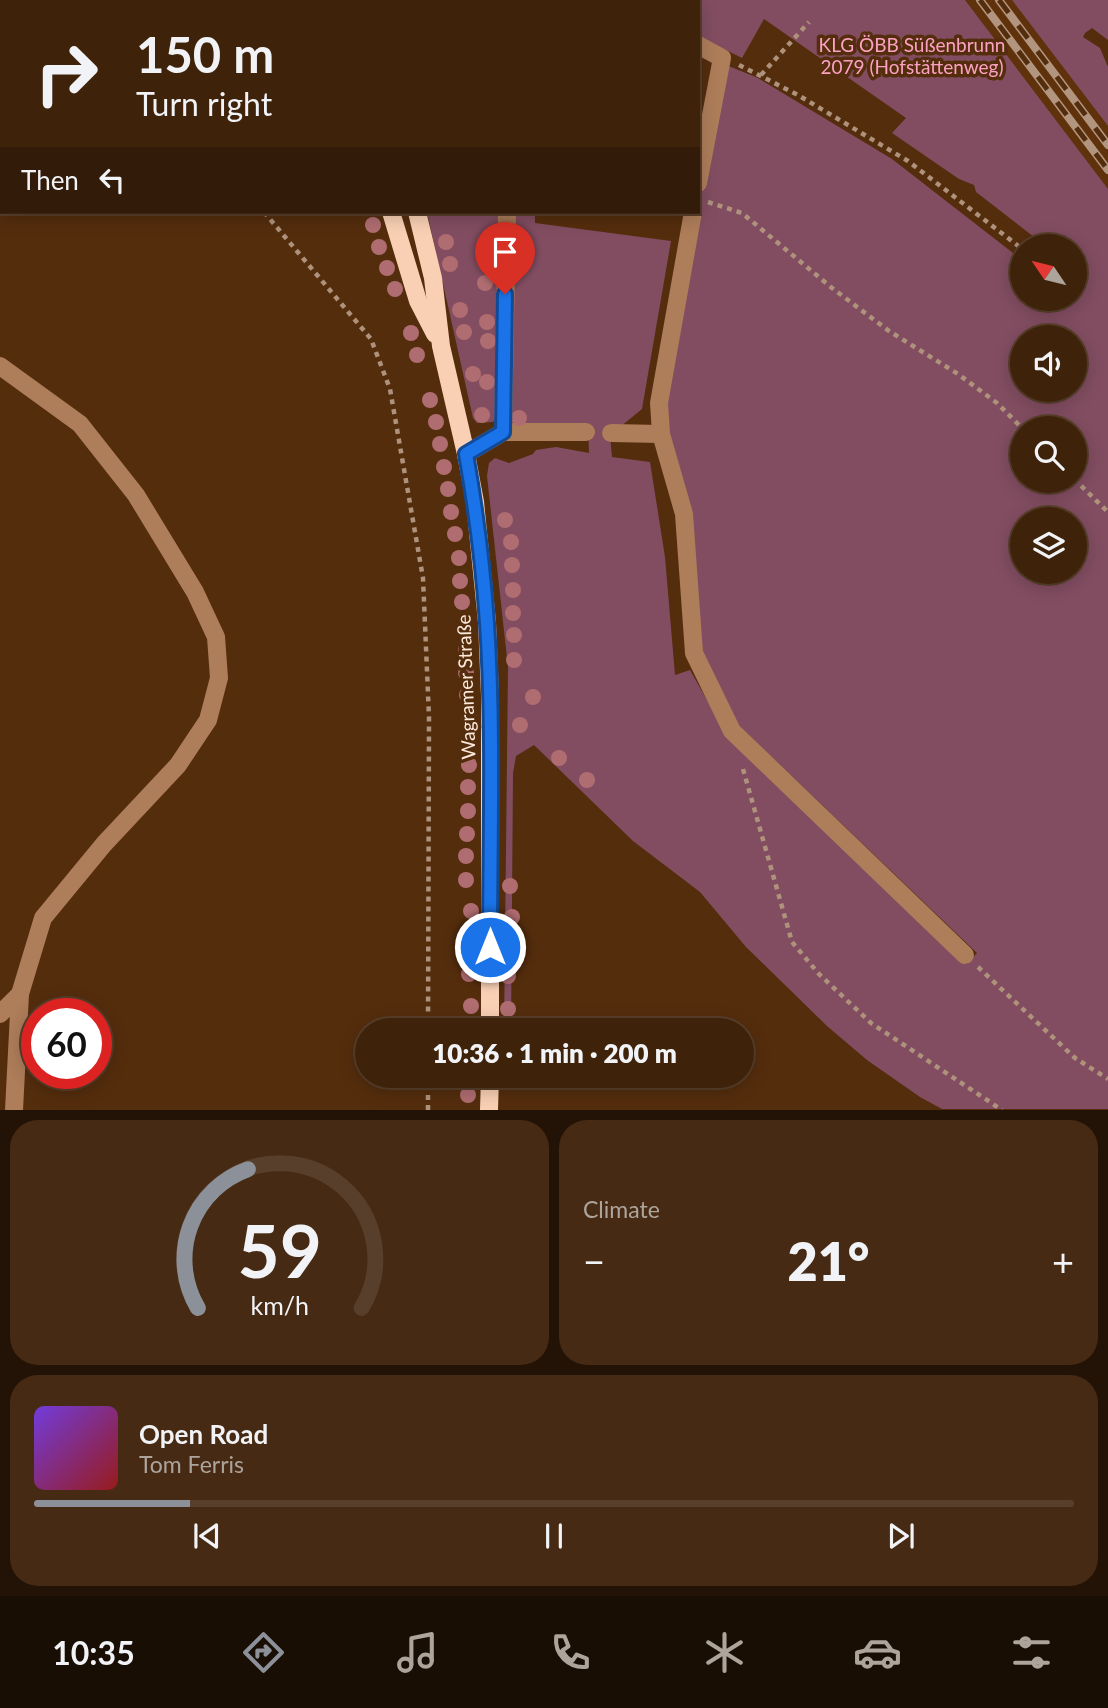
<!DOCTYPE html>
<html lang="en">
<head>
<meta charset="utf-8">
<style>
	:root { --surface:#3f220a; --page:#462a13; --text:#f1f3f6; --muted:#ada49c; --line:#583f2b; --accent:#8c9099 }
	body { margin:0; font-family:Lato,sans-serif; background:var(--page); color:var(--text); height:100vh; display:flex; flex-direction:column; font-size:26px; white-space:nowrap }
	* { box-sizing:border-box; margin:0 }
	p { font-size:23px; color:var(--muted) }
	.icon { flex:none; width:38px; height:38px; fill:none; stroke:currentColor; stroke-width:2; stroke-linecap:round; stroke-linejoin:round }
	.map { position:relative; height:1110px; overflow:hidden }
	.drawer { display:flex; flex-direction:column; gap:10px; padding:10px; background:#231306; flex:1 }
	.drawer>* { flex:none }
	.top-card { position:absolute; left:0px; top:0px; width:700px; height:214px; box-shadow:0 4px 18px #0003,0 0 0 2px var(--line); background:#3f220a; color:var(--text); overflow:hidden }
	.needle { width:46px; rotate:305deg }
	.fabs { position:absolute; left:1010px; top:234px; display:grid; gap:14px }
	.fabs a { display:grid; place-items:center; width:77px; height:77px; border-radius:50%; background:var(--surface); box-shadow:0 4px 18px #0003,0 0 0 2px var(--line); font-size:35px }
	.speed { position:absolute; left:21px; top:998px; display:flex; gap:14px; font-size:35px; font-weight:700; text-align:center }
	.speed>* { display:grid; place-content:center; width:91px; height:91px; border-radius:50%; background:var(--surface); box-shadow:0 4px 18px #0003,0 0 0 2px var(--line); line-height:1 }
	.speed .limit { border:10px solid #d22; background:#fff; color:#111 }
	.pin { position:absolute; display:grid; place-items:center; width:60px; height:60px; color:#fff; margin:-72px -30px; border-radius:50% 50% 50% 0; rotate:-45deg; box-shadow:0 0 7px #0007 }
	.pin .icon { rotate:45deg }
	.me { position:absolute; width:77px; margin:-38px; rotate:0deg; stroke-linejoin:round; filter:drop-shadow(0 0 5px #0008) }
	.turn { display:flex; align-items:center; gap:24px; height:147px; padding:0 21px; font-size:32px }
	.turn .icon { width:91px; height:91px; stroke-width:2.5 }
	.turn b { display:block; font-size:49px; line-height:60px }
	.then { display:flex; align-items:center; height:66px; padding:0 21px; background:#0003; gap:14px; font-size:26px }
	.big { font-size:52px; font-weight:800; line-height:1.1 }
	.drawer .widget { flex:1; display:flex; flex-direction:column; justify-content:center; gap:10px; min-width:0; padding:0 24px; border-radius:28px; background:var(--page) }
	.drawer .dial { align-items:center; gap:0 }
	.dial svg { height:182px; overflow:visible; fill:none; stroke:var(--line); stroke-width:7; stroke-linecap:round; text-anchor:middle }
	.dial text { fill:var(--text); stroke:none }
	.song { display:flex; align-items:center; gap:21px }
	.cover { width:84px; height:84px; border-radius:10px; background:linear-gradient(135deg,hsl(260 70% 55%),hsl(0 70% 35%)) }
	.played { height:7px; border-radius:4px; background:linear-gradient(90deg,var(--accent) 15%,var(--line) 15%) }
	.keys { display:flex; justify-content:space-around; direction:ltr }
	.heat { display:flex; justify-content:space-between; align-items:center; font-size:38px; direction:ltr }
	.drawer .tiles { flex:1; display:grid; gap:10px; grid-template-columns:1fr 1fr }
	.widget:last-child { grid-column:span 2 }
	.trip { position:absolute; left:355px; top:1018px; width:399px; height:70px; border-radius:35px; background:var(--surface); box-shadow:0 4px 18px #0003,0 0 0 2px var(--line); font-weight:800; line-height:70px; text-align:center }
	.dock { display:flex; height:112px; justify-content:space-around; align-items:center; background:#190e04; color:var(--muted) }
	.dock .icon { width:49px; height:49px }
	.dock .active { color:var(--accent) }
	.dock b { font-size:32px; color:var(--text) }
	.map>svg:first-child { display:block }
</style>
</head>
<body>
<div class="map">
<svg width="1108" height="1110" viewBox="0 0 1108 1110">
	<rect width="100%" height="100%" fill="#542d0d"/>
	<polygon fill="#5f320b" points="965,0 1012,0 1108,126 1108,189"/>
	<g fill="#824d61" fill-rule="evenodd">
		<path d="M672,0H965L1108,189V1109H942L920,1097L867,1060L827,1026L746,947L700,892L633,841L534,745L516,756L513,773L511,1031H504L508,667L487,476L489,463L495,458L509,463L533,454L536,450L556,447L589,453L588,425L522,426L513,421L510,413L512,212H535V223L671,241L642,409L620,427L609,424L612,457L650,462L665,557L675,675L690,670L725,732L967,964L977,953L732,719L699,650L665,412L698,208L726,65L758,78L892,159L1022,260V299H1074V247H1041L1043,244L976,192L974,185L959,179L892,133L906,118L764,19L742,58L698,36V2ZM1022,338H1074V390H1022ZM1022,429H1074V481H1022ZM1022,520H1074V572H1022Z"/>
		<polygon points="1012,0 1108,0 1108,40 1092,28 1085,33 1083,37 1100,48 1108,67 1108,126"/>
		<polygon points="427,212 499,212 496,416 493,422 477,423 473,418"/>
	</g>
	<g fill="none" stroke-linecap="round" stroke-linejoin="round">
		<g stroke="#ae927b" stroke-width="4.5" stroke-dasharray="5 5" stroke-linecap="butt">
			<polyline points="83,0 85,2"/>
			<polyline points="739,65 798,95 908,161 1021,248"/>
			<polyline points="761,75 809,22"/>
			<polyline points="708,202 742,213 832,288 889,331 958,374 997,403 1023,429"/>
			<polyline points="264,212 371,339 390,389 423,578 429,717 428,1031"/>
			<polyline points="1074,479 1108,512"/>
			<polyline points="743,769 792,942 819,974 871,1023 1002,1110"/>
			<polyline points="978,967 1075,1058 1108,1079"/>
			<polyline points="428,1110 428,1076"/>
		</g>
		<g stroke="#ae7d5a" stroke-width="18">
			<polyline points="568,0 571,2"/>
			<polyline points="516,2 517,0"/>
			<polyline points="698,45 722,58 698,183"/>
			<polyline points="693,212 659,403 661,434 684,514 694,653 732,731 965,955"/>
			<polyline points="0,366 80,424 136,495 195,592 216,637 219,678 208,720 178,765 104,844 43,918 20,994 14,1110"/>
			<polyline points="503,432 586,432"/>
			<polyline points="611,433 661,434"/>
			<polyline points="466,454 503,432 507,212"/>
			<polyline points="0,1014 20,994"/>
		</g>
		<g stroke="#f9d0b4" stroke-width="18">
			<polyline points="342,0 342,2"/>
			<polyline points="371,0 371,2"/>
			<polyline points="391,212 418,301 435,334"/>
			<polyline points="417,212 433,278 441,346 466,454 475,502 487,622 490,696 490,1031"/>
			<polyline points="489,1110 490,1076"/>
		</g>
		<defs>
			<g id="rail">
				<polyline points="980,0 1108,170"/>
				<polyline points="999,0 1108,145"/>
			</g>
		</defs>
		<use href="#rail" stroke="#b2957f" stroke-width="8"/>
		<use href="#rail" stroke="#542d0d" stroke-width="5" stroke-dasharray="16" stroke-linecap="butt"/>
	</g>
	<g fill="#b06d71">
		<circle cx="373" cy="225" r="8"/>
		<circle cx="446" cy="242" r="8"/>
		<circle cx="486" cy="243" r="8"/>
		<circle cx="379" cy="247" r="8"/>
		<circle cx="450" cy="264" r="8"/>
		<circle cx="387" cy="268" r="8"/>
		<circle cx="485" cy="283" r="8"/>
		<circle cx="395" cy="289" r="8"/>
		<circle cx="460" cy="310" r="8"/>
		<circle cx="487" cy="322" r="8"/>
		<circle cx="464" cy="332" r="8"/>
		<circle cx="411" cy="333" r="8"/>
		<circle cx="488" cy="341" r="8"/>
		<circle cx="417" cy="355" r="8"/>
		<circle cx="473" cy="374" r="8"/>
		<circle cx="487" cy="382" r="8"/>
		<circle cx="430" cy="400" r="8"/>
		<circle cx="482" cy="415" r="8"/>
		<circle cx="519" cy="418" r="8"/>
		<circle cx="436" cy="422" r="8"/>
		<circle cx="440" cy="444" r="8"/>
		<circle cx="444" cy="467" r="8"/>
		<circle cx="448" cy="489" r="8"/>
		<circle cx="451" cy="512" r="8"/>
		<circle cx="505" cy="520" r="8"/>
		<circle cx="455" cy="534" r="8"/>
		<circle cx="511" cy="542" r="8"/>
		<circle cx="459" cy="558" r="8"/>
		<circle cx="512" cy="565" r="8"/>
		<circle cx="460" cy="581" r="8"/>
		<circle cx="513" cy="590" r="8"/>
		<circle cx="462" cy="602" r="8"/>
		<circle cx="513" cy="613" r="8"/>
		<circle cx="514" cy="635" r="8"/>
		<circle cx="466" cy="649" r="8"/>
		<circle cx="514" cy="660" r="8"/>
		<circle cx="466" cy="673" r="8"/>
		<circle cx="467" cy="695" r="8"/>
		<circle cx="533" cy="697" r="8"/>
		<circle cx="469" cy="718" r="8"/>
		<circle cx="520" cy="725" r="8"/>
		<circle cx="469" cy="742" r="8"/>
		<circle cx="559" cy="758" r="8"/>
		<circle cx="469" cy="765" r="8"/>
		<circle cx="587" cy="780" r="8"/>
		<circle cx="468" cy="787" r="8"/>
		<circle cx="468" cy="811" r="8"/>
		<circle cx="467" cy="834" r="8"/>
		<circle cx="466" cy="856" r="8"/>
		<circle cx="466" cy="880" r="8"/>
		<circle cx="510" cy="886" r="8"/>
		<circle cx="471" cy="911" r="8"/>
		<circle cx="512" cy="917" r="8"/>
		<circle cx="470" cy="933" r="8"/>
		<circle cx="509" cy="946" r="8"/>
		<circle cx="472" cy="950" r="8"/>
		<circle cx="469" cy="974" r="8"/>
		<circle cx="508" cy="976" r="8"/>
		<circle cx="471" cy="1006" r="8"/>
		<circle cx="508" cy="1009" r="8"/>
		<circle cx="468" cy="1095" r="8"/>
	</g>
	<g fill="none" stroke-linecap="round" stroke-linejoin="round">
		<defs>
			<path id="route" d="M490,947C490,839 494,730 487,623C483,566 476,510 466,454L503,432L505,294"/>
		</defs>
		<use href="#route" stroke="#114b97" stroke-width="18"/>
		<use href="#route" stroke="#1a73e8" stroke-width="12"/>
	</g>
	<g text-anchor="middle" stroke-width="7" stroke-linejoin="round" paint-order="stroke">
		<g font-size="19" fill="#fca1c3" stroke="#542d0d">
			<text x="912" y="52">KLG ÖBB Süßenbrunn<tspan x="912" dy="22">2079 (Hofstättenweg)</tspan></text>
		</g>
		<g font-size="19" fill="#feeadc" stroke="#542d0d">
			<text transform="translate(466 687) rotate(-92)" y="7">Wagramer Straße</text>
		</g>
	</g>
</svg>
<div class="fabs">
<a><svg class="needle" viewBox="-14 -14 28 28"><path d="M0-13l5 13h-10z" fill="#e53935"/><path d="M0 13l5-13h-10z" fill="#ada49c"/></svg></a>
<a><svg class="icon" aria-label="sound" viewBox="0 0 24 24"><path d="M4 9h4l5-4v14l-5-4H4zM17 9q2 3 0 6"/></svg></a>
<a><svg class="icon" aria-label="search" viewBox="0 0 24 24"><circle cx="10" cy="10" r="6"/><path d="M15 15l6 6"/></svg></a>
<a><svg class="icon" aria-label="layers" viewBox="0 0 24 24"><path d="M12 4l9 5-9 5-9-5zM3 14l9 5 9-5"/></svg></a>
</div>
<div class="speed"><div class="limit">60</div></div>
<div class="pin" style="left:505px;top:294px;background:#d93025"><svg class="icon" aria-label="arrive" viewBox="0 0 24 24"><path d="M6 21V4h12l-3 4 3 4H6"/></svg></div>
<svg class="me" style="left:490px;top:947px" viewBox="-20 -20 40 40"><circle r="17" fill="#1a73e8" stroke="#fff" stroke-width="3"/><path d="M0-11L8 9 0 5-8 9z" fill="#fff"/></svg>
<div class="trip">10:36 · 1 min · 200 m</div>
<div class="top-card">
<div class="turn"><svg class="icon" aria-label="right" viewBox="0 0 24 24"><path d="M7 20v-9h11M14 6l5 5-5 5"/></svg><div><b>150 m</b>Turn right</div></div>
<div class="then">Then<svg class="icon" aria-label="left" viewBox="0 0 24 24"><path d="M17 20v-9H6M10 6l-5 5 5 5"/></svg></div>
</div>
</div>
<section class="drawer">
<div class="tiles">
<div class="widget dial"><svg viewBox="0 0 100 80">
<path d="M14 69A42 42 0 1 1 86 69"/>
<path d="M14 69A42 42 0 0 1 36 8" stroke="#8c9099"/>
<text x="50" y="56" font-size="32" font-weight="700">59</text>
<text x="50" y="72" font-size="11">km/h</text>
</svg></div>
<div class="widget"><p>Climate</p>
<div class="heat"><a>−</a><b class="big">21°</b><a>+</a></div>
</div>
<div class="widget">
<div class="song"><i class="cover"></i><div><b>Open Road</b><p>Tom Ferris</p></div></div>
<div class="played"></div>
<div class="keys"><svg class="icon" aria-label="previous" viewBox="0 0 24 24"><path d="M18 5L8 12l10 7zM5 5v14"/></svg><svg class="icon" aria-label="pause" viewBox="0 0 24 24"><path d="M8 5v14M16 5v14"/></svg><svg class="icon" aria-label="next" viewBox="0 0 24 24"><path d="M6 5l10 7-10 7zM19 5v14"/></svg></div>
</div>
</div>
</section>
<nav class="dock">
<b>10:35</b>
<svg class="icon active" aria-label="directions" viewBox="0 0 24 24"><path d="M12 3l9 9-9 9-9-9zM9 14v-3h6M13 9l2 2-2 2"/></svg>
<svg class="icon" aria-label="music" viewBox="0 0 24 24"><path d="M9 18V5l10-2v13"/><circle cx="6" cy="18" r="3"/><circle cx="16" cy="16" r="3"/></svg>
<svg class="icon" aria-label="phone" viewBox="0 0 24 24"><path d="M5 4h4l2 5-3 2q2 4 5 5l2-3 5 2v4C11 20 4 13 5 4z"/></svg>
<svg class="icon" aria-label="climate" viewBox="0 0 24 24"><path d="M12 3v18M4 7l16 10M4 17L20 7"/></svg>
<svg class="icon" aria-label="car" viewBox="0 0 24 24"><path d="M5 17H2v-5l4-1 3-4h7l3 4 3 1v5h-3M9 17h6M6 11h13"/><circle cx="7" cy="17" r="2"/><circle cx="17" cy="17" r="2"/></svg>
<svg class="icon" aria-label="filters" viewBox="0 0 24 24"><path d="M4 7h16M4 17h16"/><circle cx="9" cy="7" r="2"/><circle cx="15" cy="17" r="2"/></svg>
</nav>
</body>
</html>
